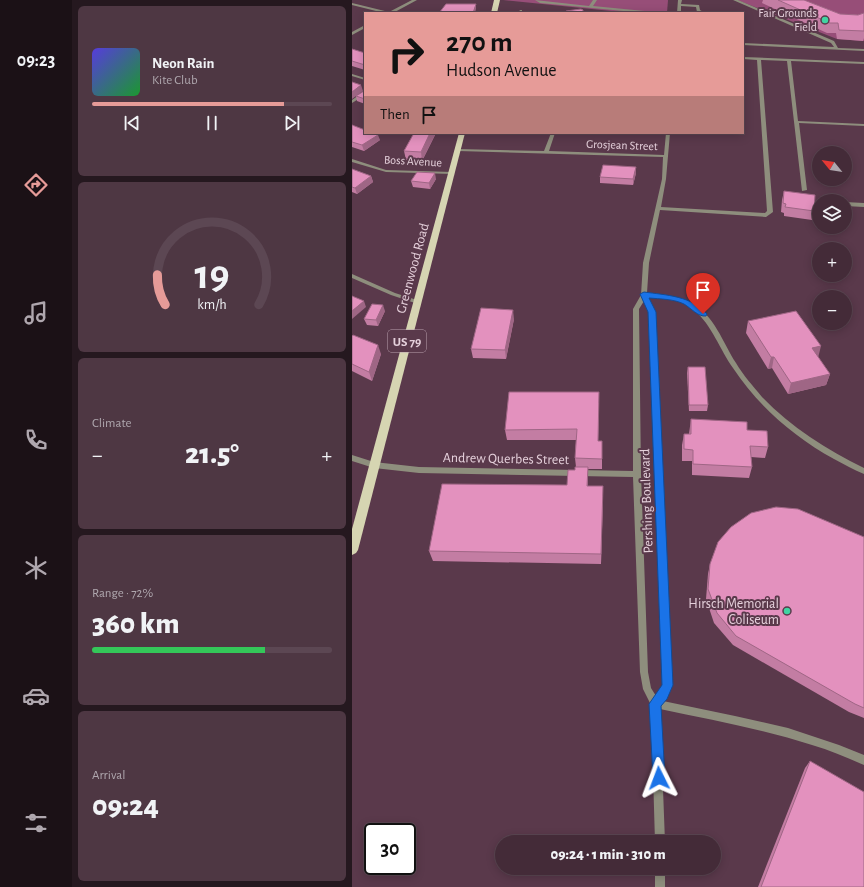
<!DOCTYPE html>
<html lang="en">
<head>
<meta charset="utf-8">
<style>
	:root { --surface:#442b38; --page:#4e3743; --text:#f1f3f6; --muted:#afa7ae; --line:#5c4753; --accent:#e69b98 }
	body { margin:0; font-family:"Alegreya Sans",sans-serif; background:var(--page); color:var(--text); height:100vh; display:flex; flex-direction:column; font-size:15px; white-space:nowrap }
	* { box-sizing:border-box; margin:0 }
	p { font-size:13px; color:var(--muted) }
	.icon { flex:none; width:22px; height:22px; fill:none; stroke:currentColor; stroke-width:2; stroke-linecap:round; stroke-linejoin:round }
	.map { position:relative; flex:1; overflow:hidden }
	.panel { display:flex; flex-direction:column; gap:6px; padding:6px; background:#25181f; width:280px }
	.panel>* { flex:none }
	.banner { position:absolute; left:12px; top:12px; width:380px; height:122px; border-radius:0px; box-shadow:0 2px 10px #0003,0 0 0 1px var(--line); background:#e69b98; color:#111; overflow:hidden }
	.needle { width:26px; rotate:300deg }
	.controls { position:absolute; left:460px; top:146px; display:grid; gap:8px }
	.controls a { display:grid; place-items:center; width:40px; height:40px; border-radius:50%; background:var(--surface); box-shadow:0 2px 10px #0003,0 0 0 1px var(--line); font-size:20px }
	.speed { position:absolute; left:12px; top:823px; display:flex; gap:8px; font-size:20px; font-weight:700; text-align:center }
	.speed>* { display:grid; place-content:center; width:52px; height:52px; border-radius:50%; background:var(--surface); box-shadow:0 2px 10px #0003,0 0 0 1px var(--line); line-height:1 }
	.speed .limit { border:2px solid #111; border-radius:6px; background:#fff; color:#111 }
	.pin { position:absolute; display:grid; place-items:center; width:34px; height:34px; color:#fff; margin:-41px -17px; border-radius:50% 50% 50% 0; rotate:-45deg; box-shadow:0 0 4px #0007 }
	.pin .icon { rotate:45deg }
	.me { position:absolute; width:44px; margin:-22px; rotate:357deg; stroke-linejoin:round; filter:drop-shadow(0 0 3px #0008) }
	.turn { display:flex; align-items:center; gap:14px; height:84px; padding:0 16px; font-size:18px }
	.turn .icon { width:52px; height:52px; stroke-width:2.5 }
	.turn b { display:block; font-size:28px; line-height:34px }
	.then { display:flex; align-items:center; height:38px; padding:0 16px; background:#0003; gap:8px; font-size:15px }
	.big { font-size:30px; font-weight:800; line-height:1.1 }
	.panel .tile { flex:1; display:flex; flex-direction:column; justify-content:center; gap:6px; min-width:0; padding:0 14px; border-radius:6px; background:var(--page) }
	.panel .dial { align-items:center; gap:0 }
	.dial svg { height:104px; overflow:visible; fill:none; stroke:var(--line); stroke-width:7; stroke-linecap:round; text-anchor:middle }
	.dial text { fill:var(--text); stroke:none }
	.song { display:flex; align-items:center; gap:12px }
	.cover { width:48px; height:48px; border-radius:6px; background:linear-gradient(135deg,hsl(250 70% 55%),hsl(130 70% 35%)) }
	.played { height:4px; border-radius:2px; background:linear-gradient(90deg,var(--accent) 80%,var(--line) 80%) }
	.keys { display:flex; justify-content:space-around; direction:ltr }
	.heat { display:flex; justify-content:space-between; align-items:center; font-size:22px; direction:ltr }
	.charge { height:6px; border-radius:3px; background:linear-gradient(90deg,#34c759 72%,var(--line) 0) }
	.trip { position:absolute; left:143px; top:835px; width:226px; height:40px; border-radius:20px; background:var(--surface); box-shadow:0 2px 10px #0003,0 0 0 1px var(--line); font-weight:800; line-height:40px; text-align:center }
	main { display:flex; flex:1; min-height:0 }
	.dock { display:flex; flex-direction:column; width:72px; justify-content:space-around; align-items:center; background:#1b1116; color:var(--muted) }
	.dock .icon { width:28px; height:28px }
	.dock .selected { color:var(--accent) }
	.dock b { font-size:18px; color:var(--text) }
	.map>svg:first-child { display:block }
</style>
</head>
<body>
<main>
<nav class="dock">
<b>09:23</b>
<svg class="icon selected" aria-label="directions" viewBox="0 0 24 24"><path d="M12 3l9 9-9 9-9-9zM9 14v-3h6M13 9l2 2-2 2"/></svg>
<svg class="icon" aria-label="music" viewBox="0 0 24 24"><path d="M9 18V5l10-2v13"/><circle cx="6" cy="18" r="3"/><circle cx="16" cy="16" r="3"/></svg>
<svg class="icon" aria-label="phone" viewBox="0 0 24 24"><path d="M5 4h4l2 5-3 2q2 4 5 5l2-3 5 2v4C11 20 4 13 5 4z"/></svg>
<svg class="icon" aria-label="climate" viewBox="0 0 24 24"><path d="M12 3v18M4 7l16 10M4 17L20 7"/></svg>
<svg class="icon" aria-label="car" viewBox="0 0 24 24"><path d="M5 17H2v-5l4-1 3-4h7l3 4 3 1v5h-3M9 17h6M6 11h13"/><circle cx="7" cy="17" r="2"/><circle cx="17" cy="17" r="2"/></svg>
<svg class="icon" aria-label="filters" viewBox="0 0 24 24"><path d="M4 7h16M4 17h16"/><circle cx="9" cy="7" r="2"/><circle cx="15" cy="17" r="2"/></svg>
</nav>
<section class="panel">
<div class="tile">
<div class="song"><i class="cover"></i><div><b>Neon Rain</b><p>Kite Club</p></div></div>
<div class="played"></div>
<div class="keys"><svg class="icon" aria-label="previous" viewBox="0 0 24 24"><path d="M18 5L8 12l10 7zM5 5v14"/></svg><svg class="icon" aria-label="pause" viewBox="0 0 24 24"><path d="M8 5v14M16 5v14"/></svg><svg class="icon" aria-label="next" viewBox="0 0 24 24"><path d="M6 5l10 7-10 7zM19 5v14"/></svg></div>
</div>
<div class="tile dial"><svg viewBox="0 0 100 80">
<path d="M14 69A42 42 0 1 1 86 69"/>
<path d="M14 69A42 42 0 0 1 8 46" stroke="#e69b98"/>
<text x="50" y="56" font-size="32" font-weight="700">19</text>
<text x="50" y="72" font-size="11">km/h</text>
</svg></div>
<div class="tile"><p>Climate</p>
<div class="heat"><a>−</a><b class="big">21.5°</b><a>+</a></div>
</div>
<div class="tile"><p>Range · 72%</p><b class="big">360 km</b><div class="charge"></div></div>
<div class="tile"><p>Arrival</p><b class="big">09:24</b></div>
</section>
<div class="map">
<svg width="512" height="887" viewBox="0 0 512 887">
	<rect width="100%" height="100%" fill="#5a394b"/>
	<g fill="#974e78">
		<polygon points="151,0 316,0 315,13 279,13"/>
		<polygon points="385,0 512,0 512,41 485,39"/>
	</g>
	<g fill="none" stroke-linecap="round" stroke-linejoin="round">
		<g fill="#8e8e7d" fill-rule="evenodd">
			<polygon points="60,0 65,0 41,13 32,13 0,5 0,3 37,12"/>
			<polygon points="183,0 237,6 241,0 245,0 241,6 303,12 305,13 292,13 188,3"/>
			<polygon points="326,0 330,0 329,4 347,5 348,10 353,13 345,12 344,7 329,6 329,13 325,13"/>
			<polygon points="381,0 386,0 482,41 486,48 512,49 512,51 391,45 391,43 482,47 479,43"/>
			<polygon points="168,10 170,10 170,13 166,13"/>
			<polygon points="13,25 13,28 0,35 0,32"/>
			<path d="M391,57L512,62V64L439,61L446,121L512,124V126L447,123L455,190L450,191L435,61L409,60L421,212L414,217L308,210L297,263L295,293C310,295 326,296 339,303C362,314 371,343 384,363C391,375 401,386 410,397C439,427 475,450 512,468V474C502,470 492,464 482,459C442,437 406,406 381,368C368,350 360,325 342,310C330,299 312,299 296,297L303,312L319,685L314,698L311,701L383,716L436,728L487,745L512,755V765C495,758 478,750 460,745C411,729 359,720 308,709L313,842H303L299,705L291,689L288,672L281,477L67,473L22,468L0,461V455L22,462L67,467L281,471V309L289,295L291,263L310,179L311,157L106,151L104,150L106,149L192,151L199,133H203L197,151L312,155L314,133H318L314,179L309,207L413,213L415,211L405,60L391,59ZM292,301L297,312L311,685L308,692L304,696L299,688L296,672L289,474L287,309Z"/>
			<polygon points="0,74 13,78 13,80 0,76"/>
			<polygon points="11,92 13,92 13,95 0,103 0,100"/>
			<polygon points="0,159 34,170 100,172 102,173 100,174 34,172 0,162"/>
			<polygon points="493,202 512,203 512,207 493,206"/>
			<polygon points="0,274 43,293 68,301 69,302 66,304 39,295 0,278"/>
			<rect x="303" y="868" width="10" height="19"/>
		</g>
		<g fill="#d6d5b2" fill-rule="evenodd">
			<polygon points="142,0 148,0 145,13 139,13"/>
			<polygon points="107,133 113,133 6,550 4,553 0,555 0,529"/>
		</g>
	</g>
	<g fill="#c37da3">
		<polygon points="411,0 452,0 488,14 506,15 512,13 512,38 511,41 485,39 484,33 475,33 410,3"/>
		<polygon points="0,49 13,53 13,70 0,66"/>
		<polygon points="13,86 13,104 5,101 4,96 12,91"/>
		<polygon points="0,125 28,140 12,151 0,147"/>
		<polygon points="62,133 84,133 70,161 54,160 52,151"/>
		<polygon points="0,169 19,176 21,182 5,194 0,192"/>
		<polygon points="284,173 281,185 248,183 248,177"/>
		<polygon points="84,179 78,189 61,187 59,181"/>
		<polygon points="432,191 462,211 460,220 432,216 432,213 429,212 430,200"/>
		<polygon points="33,311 26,326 15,325 12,319"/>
		<polygon points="162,319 154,359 121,358 119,349"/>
		<polygon points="396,321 466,357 478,374 474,385 436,394 420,368 416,369 394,333"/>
		<polygon points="0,336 29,354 20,381 0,371"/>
		<polygon points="336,367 356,405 355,411 337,411 335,373"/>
		<polygon points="247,403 246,441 250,441 250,469 236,469 236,486 251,496 249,564 81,561 77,551 215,485 223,470 224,467 223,458 224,440 155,440 153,430"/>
		<polygon points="339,419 395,430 416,447 413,458 399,457 400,467 397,478 340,475 340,461 330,461 330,445 332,434 337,434"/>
		<polygon points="512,537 512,718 497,712 381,645 362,623 354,599 356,574 358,564"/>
		<polygon points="458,761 512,887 406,887 453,768"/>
	</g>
	<g fill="#9f6685">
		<polygon points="124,4 124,9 123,13 121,13"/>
		<polygon points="9,85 11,91 0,99 0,92"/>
		<polygon points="78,133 84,133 70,161 69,152"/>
		<polygon points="26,135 28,140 12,151 10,145"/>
		<polygon points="284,167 284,173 281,185 281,179"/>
		<polygon points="83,173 84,179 78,189 77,183"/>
		<polygon points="19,176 21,182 5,194 3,188"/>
		<polygon points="12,301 14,307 0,319 0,311"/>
		<polygon points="31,305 33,311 26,326 24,320"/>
		<polygon points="161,310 162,319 154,359 153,350"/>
		<polygon points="26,345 29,354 20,381 17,372"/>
		<polygon points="469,346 466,358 460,348"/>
		<polygon points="419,357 422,357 420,368 416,369"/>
		<polygon points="478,374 474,385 436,394 439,383"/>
		<polygon points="236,467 236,496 235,486"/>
		<polygon points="251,486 251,496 249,564 249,554"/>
	</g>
	<g fill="#e391be" stroke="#9f6685">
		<polygon points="426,0 452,0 488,14 506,15 512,13 512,31 487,30 486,23 478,23"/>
		<polygon points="94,4 124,4 121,13 87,13"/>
		<polygon points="229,9 231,10 231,13 214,13 214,11"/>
		<polygon points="0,49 13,53 13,65 0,61"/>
		<polygon points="0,82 9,85 0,92"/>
		<polygon points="13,86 13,99 4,96 12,91"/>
		<polygon points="0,125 13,130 13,133 22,133 26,135 10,145 0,142"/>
		<polygon points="62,133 78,133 69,152 52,151"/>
		<polygon points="251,165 284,167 281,179 248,177"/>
		<polygon points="0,169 19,176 3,188 0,187"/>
		<polygon points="65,172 83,173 77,183 59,181"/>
		<polygon points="432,191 463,195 462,211 433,207 434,204 431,203"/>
		<polygon points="0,296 12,301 0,311"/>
		<polygon points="20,304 31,305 24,320 12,319"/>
		<polygon points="129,308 161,310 153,350 119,349"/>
		<polygon points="444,311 469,346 460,348 478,374 439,383 422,357 419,357 396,321"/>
		<polygon points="1,335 26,345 17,372 0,364 0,336"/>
		<polygon points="336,367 353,367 356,405 337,405"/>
		<polygon points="157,392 247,392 246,441 250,441 250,459 223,458 225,429 153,430"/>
		<polygon points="339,419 395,422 395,430 415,431 416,447 398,446 400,467 341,464 341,450 332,449 332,434 339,434"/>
		<polygon points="223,467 236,467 235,486 251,486 249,554 77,551 90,484 215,485 216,470 223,470"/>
		<polygon points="424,507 446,509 512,537 512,708 503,704 384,636 365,613 356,589 358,564 366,542 379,527 399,513"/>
		<polygon points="458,761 512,792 512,887 409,887"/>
	</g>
	<path fill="#1a73e8" stroke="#114b97" d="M292,292C314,295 340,296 355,314L354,316C346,317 339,308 332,304C322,299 308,299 297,298L304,312L321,685L315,699L309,706L313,778L311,783L307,784L302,783L301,778L297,704L310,685L296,312L288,294Z"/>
	<g fill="#40d4a2" stroke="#5a394b" stroke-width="1.5">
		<circle cx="473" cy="20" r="4"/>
		<circle cx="435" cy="611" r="4"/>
	</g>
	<g text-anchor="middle" stroke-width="4" stroke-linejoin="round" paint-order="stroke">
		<g font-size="12" fill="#e5d0db" stroke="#5a394b" text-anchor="end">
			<text x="465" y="17">Fair Grounds<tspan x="465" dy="14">Field</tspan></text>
		</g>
		<g font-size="12" fill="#e5d0db" stroke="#5a394b">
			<text transform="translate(270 145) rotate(2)" y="4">Grosjean Street</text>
			<text transform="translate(61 161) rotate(3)" y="4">Boss Avenue</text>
		</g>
		<rect fill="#5a394b" stroke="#bba3b0" stroke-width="1" x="36" y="330" width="38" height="22" rx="3"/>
		<g font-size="13" font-weight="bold" fill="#e5d0db">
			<text x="55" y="346">US 79</text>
		</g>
		<g font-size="14" fill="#e5d0db" stroke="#5a394b">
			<text transform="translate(60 268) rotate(-75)" y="5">Greenwood Road</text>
			<text transform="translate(154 458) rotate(1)" y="5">Andrew Querbes Street</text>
			<text transform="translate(294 501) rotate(-92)" y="5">Pershing Boulevard</text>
		</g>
		<g font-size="14" fill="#e5d0db" stroke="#5a394b" text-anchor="end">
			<text x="427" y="608">Hirsch Memorial<tspan x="427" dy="16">Coliseum</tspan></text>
		</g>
	</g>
</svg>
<div class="controls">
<a><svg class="needle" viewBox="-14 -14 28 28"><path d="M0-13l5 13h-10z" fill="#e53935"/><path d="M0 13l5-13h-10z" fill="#afa7ae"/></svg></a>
<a><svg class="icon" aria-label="layers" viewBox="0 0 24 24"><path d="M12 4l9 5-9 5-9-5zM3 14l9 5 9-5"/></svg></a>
<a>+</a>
<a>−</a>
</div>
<div class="speed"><div class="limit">30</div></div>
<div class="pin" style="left:351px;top:314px;background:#d93025"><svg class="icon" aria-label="arrive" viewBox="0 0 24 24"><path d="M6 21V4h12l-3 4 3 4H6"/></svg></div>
<svg class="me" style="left:307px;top:778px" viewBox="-20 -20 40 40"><path d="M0-17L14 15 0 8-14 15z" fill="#1a73e8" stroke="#fff" stroke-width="4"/></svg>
<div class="trip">09:24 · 1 min · 310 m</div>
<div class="banner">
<div class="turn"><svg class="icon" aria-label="right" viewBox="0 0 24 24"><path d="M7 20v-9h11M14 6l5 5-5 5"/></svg><div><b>270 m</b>Hudson Avenue</div></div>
<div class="then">Then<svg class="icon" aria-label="arrive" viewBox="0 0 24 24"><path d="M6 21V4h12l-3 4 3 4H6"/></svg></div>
</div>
</div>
</main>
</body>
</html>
